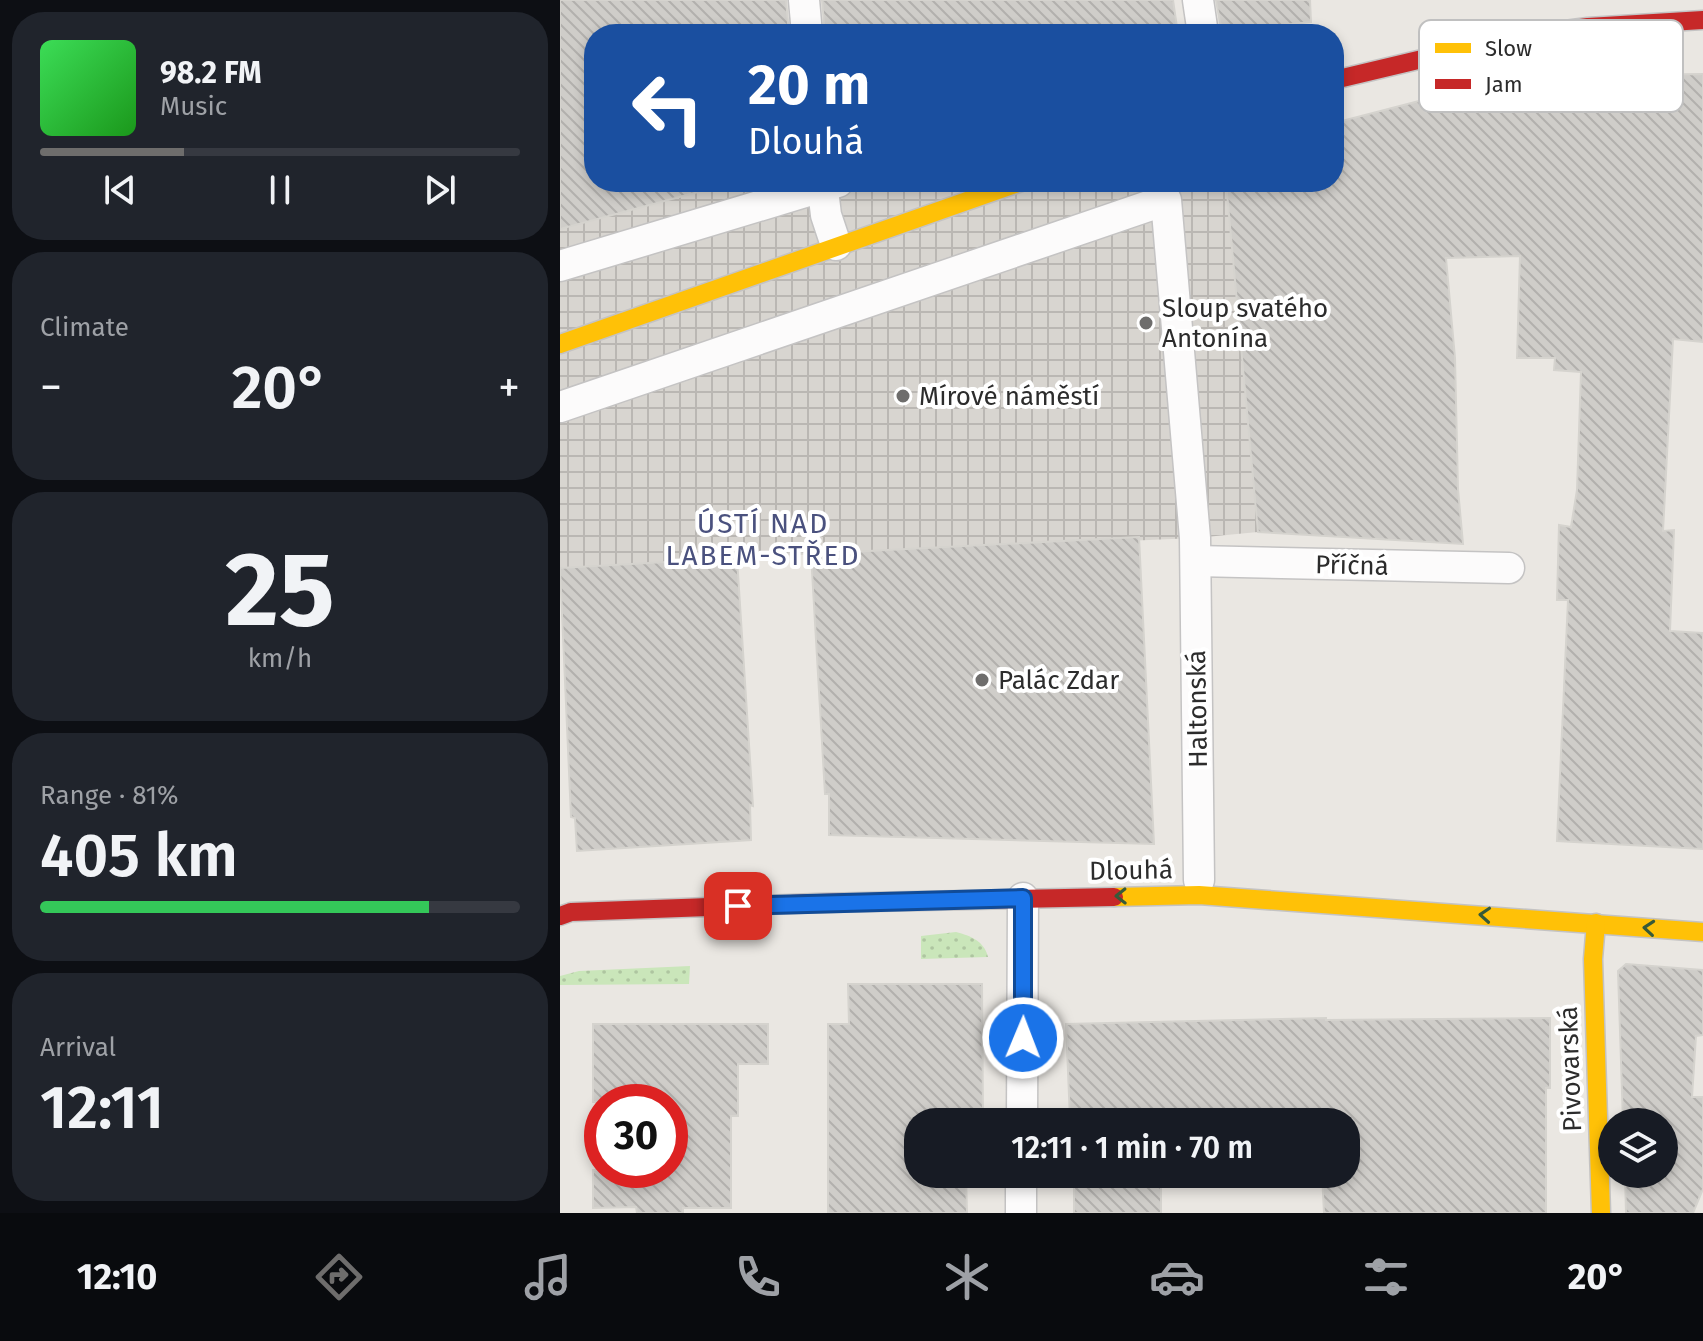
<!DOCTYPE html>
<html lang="en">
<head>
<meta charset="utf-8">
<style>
	:root { --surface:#171b24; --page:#20242c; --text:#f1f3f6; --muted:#9ea1a6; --line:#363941; --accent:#6e6d6c }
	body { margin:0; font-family:"Fira Sans",sans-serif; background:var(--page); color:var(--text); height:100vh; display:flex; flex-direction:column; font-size:30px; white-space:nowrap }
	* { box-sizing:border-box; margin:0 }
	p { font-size:26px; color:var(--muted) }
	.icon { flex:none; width:44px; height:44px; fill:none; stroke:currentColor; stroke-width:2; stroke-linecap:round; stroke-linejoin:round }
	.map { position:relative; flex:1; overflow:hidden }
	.sheet { display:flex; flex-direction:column; gap:12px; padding:12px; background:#0d0f14; width:560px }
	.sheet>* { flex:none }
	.guide { position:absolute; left:24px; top:24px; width:760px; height:168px; border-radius:32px; box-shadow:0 4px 12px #0003; background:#1a4fa0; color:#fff; overflow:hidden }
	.buttons { position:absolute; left:1038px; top:1108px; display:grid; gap:16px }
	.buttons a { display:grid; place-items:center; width:80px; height:80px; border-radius:50%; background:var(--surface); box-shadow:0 4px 12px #0003; font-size:40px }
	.speed { position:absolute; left:24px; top:1084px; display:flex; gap:16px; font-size:40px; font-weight:700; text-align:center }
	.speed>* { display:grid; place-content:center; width:104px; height:104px; border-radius:50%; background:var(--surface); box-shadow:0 4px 12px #0003; line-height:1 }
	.speed .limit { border:12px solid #d22; background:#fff; color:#111 }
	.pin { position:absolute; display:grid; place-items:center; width:68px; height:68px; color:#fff; margin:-34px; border-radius:16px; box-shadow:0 4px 12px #0006 }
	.me { position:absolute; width:88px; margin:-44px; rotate:1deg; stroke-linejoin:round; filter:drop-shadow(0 0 6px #0008) }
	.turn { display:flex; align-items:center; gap:28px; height:168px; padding:0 32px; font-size:36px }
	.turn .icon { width:104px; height:104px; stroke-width:2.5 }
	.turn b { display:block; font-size:56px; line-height:68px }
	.big { font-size:60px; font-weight:600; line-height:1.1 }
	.sheet .tile { flex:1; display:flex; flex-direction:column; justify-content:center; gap:12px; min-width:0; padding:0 28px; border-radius:32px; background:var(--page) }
	.sheet .dial { align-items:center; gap:0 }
	.dial b { font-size:104px; line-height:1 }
	.song { display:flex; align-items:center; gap:24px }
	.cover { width:96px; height:96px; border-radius:12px; background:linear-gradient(135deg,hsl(130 70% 55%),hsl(120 70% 35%)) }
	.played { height:8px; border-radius:4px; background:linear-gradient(90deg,var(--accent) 30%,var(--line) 30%) }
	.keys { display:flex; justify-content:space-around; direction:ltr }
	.heat { display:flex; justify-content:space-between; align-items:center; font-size:44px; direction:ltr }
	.charge { height:12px; border-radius:6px; background:linear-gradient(90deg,#34c759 81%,var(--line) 0) }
	.trip { position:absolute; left:344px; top:1108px; width:456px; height:80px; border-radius:32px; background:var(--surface); box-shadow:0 4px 12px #0003; font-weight:600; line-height:80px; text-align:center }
	.tab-bar { display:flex; height:128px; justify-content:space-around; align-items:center; background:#090b0e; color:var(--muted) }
	.tab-bar .icon { width:56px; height:56px }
	.tab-bar .selected { color:var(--accent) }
	.tab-bar b { font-size:36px; color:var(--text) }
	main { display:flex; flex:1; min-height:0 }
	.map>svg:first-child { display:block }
</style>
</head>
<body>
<main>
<section class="sheet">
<div class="tile">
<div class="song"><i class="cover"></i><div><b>98.2 FM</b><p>Music</p></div></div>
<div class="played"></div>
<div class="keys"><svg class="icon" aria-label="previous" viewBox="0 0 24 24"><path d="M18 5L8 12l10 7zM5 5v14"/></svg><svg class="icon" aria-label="pause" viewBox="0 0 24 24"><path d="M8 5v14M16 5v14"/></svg><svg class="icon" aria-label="next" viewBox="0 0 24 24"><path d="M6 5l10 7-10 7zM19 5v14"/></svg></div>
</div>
<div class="tile"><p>Climate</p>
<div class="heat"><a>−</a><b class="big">20°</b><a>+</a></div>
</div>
<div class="tile dial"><b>25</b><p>km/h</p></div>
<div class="tile"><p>Range · 81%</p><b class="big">405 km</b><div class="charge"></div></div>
<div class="tile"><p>Arrival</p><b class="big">12:11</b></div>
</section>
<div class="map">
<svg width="1143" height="1213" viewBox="0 0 1143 1213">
	<defs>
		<pattern id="grass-dots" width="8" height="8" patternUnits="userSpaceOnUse" patternTransform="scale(2)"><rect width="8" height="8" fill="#cae6ba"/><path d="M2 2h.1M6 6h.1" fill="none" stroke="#aec5a0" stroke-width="1.8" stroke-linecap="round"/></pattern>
		<pattern id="plaza-grid" width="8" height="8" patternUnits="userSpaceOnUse" patternTransform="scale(2)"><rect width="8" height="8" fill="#d8d5d0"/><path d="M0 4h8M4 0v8" fill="none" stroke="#bab7b3"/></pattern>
		<pattern id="building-back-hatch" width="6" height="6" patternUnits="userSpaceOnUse" patternTransform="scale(2)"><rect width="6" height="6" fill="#cfcdc9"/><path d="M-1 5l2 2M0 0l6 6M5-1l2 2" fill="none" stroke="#b2b0ad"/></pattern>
	</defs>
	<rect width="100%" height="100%" fill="#eae7e2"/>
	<g fill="url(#grass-dots)">
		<path d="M396,932C411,936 424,941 428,957L361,959V936Z"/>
		<polygon points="130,966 129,984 0,985 0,976 19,971"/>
	</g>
	<polygon fill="url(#plaza-grid)" points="175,182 666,182 698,532 635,538 214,556 0,568 0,229"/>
	<g fill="url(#building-back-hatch)" stroke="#d5d3ce" stroke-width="2">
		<polygon points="0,0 226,0 229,34 34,34 34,182 136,182 138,192 0,229"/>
		<polygon points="262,0 613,0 618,34 265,34"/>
		<polygon points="656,0 750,0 751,22 669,31 660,23"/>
		<polygon points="1143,74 1143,342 1113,339 1103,531 1114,530 1110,631 1143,633 1143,849 997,841 1008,600 997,600 999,525 1011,527 1017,490 1021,372 994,370 995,358 957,358 960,256 886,258 895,358 898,489 903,544 698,532 666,182 774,182 774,123 886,94 967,76"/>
		<polygon points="579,537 594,844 269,835 269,794 265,794 251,554"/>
		<polygon points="177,558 193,806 190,805 191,840 17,851 15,818 11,817 0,568"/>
		<polygon points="1066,964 1143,970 1143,1035 1136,1036 1132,1097 1143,1097 1143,1189 1133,1213 1066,1213 1065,1174 1104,1174 1104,1122 1063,1122 1058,971"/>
		<polygon points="288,984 422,984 423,1122 358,1122 358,1174 406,1174 407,1213 268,1213 268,1024 289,1024"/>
		<polygon points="766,1018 766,1020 990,1018 990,1088 986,1088 986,1213 764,1213 762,1174 786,1174 786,1122 512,1122 510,1119 506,1024"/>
		<polygon points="33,1024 208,1024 208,1064 178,1064 178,1116 171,1116 171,1208 123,1208 123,1213 77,1213 76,1207 33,1208 33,1170 110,1170 110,1102 33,1102"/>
		<rect x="514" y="1174" width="87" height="39"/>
	</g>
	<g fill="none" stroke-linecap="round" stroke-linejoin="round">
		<defs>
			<g id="street">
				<polyline points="244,0 247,34"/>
				<polyline points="638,0 643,34"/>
				<polyline points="262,182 266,215 276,245"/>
				<polyline points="0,266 278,182"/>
				<polyline points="0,407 606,200 635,538 639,880"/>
				<polyline points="636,561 949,568"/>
				<polyline points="462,1122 463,898"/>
				<polyline points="461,1213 461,1174"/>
			</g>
			<g id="slow">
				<polyline points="0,344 461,182"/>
				<polyline points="554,897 639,895 1143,932"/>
				<polyline points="1036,923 1033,959 1041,1213"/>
			</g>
			<g id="jam">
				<polyline points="774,80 959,36 1028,27 1143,20"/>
				<polyline points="0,916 11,912 258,903 554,897"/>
			</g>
		</defs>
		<use href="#street" stroke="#c4c3c3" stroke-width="33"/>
		<use href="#slow" stroke="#c4c3c3" stroke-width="21"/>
		<use href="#jam" stroke="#c4c3c3" stroke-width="21"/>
		<use href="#street" stroke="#fcfbfb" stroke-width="30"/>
		<use href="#slow" stroke="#ffc107" stroke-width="18"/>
		<use href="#jam" stroke="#c62828" stroke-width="18"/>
	</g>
	<defs><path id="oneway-chevron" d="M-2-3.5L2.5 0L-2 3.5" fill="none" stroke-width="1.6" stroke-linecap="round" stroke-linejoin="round" transform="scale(2)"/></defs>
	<g stroke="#375a39">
		<use href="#oneway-chevron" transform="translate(561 896) rotate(179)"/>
		<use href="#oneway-chevron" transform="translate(925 915) rotate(-176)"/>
		<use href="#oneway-chevron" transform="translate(1089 928) rotate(-175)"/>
	</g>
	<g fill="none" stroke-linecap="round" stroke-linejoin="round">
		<defs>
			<polyline id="route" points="178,906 463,898 463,1038"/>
		</defs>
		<use href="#route" stroke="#114b97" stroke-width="20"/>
		<use href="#route" stroke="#1a73e8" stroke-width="14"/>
	</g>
	<g fill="#6e6d6c" stroke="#fff" stroke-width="3">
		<circle cx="586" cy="323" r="8"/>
		<circle cx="343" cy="396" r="8"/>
		<circle cx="422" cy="680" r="8"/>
	</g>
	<g text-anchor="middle" stroke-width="8" stroke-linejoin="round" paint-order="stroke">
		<g font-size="26" fill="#2c2c2c" stroke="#fff" text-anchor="start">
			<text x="602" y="317">Sloup svatého<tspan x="602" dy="30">Antonína</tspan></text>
			<text x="359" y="405">Mírové náměstí</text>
			<text x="438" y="689">Palác Zdar</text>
		</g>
		<g font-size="26" fill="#2c2c2c" stroke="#fff">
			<text transform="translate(792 565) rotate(1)" y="9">Příčná</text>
			<text transform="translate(637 709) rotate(-91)" y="9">Haltonská</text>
			<text transform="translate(571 870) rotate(-1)" y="9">Dlouhá</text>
			<text transform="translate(1010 1069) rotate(-92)" y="9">Pivovarská</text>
		</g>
		<g font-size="28" letter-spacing="2" fill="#4a517e" stroke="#fff">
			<text x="203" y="533">ÚSTÍ NAD<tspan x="203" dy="32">LABEM-STŘED</tspan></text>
		</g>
	</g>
	<rect x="859" y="20" width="264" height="92" rx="12" fill="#fff" stroke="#c0c0c0" stroke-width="2"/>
	<rect x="875" y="43" width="36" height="10" fill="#ffc107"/>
	<rect x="875" y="79" width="36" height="10" fill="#c62828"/>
	<g font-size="22" fill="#2c2c2c">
		<text x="925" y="56">Slow</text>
		<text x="925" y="92">Jam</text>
	</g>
</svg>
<div class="buttons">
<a><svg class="icon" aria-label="layers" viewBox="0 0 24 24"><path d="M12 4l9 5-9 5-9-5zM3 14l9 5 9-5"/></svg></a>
</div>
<div class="speed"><div class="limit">30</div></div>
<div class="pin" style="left:178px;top:906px;background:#d93025"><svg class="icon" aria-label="arrive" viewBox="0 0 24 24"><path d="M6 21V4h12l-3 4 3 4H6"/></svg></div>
<svg class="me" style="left:463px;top:1038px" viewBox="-20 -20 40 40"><circle r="17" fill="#1a73e8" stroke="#fff" stroke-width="3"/><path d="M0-11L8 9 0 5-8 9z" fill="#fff"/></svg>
<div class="trip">12:11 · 1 min · 70 m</div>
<div class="guide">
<div class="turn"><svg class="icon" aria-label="left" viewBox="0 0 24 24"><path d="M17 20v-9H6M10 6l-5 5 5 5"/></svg><div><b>20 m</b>Dlouhá</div></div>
</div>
</div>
</main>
<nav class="tab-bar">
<b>12:10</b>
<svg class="icon selected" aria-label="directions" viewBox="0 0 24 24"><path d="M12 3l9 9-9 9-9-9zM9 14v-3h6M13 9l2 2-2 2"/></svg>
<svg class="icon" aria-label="music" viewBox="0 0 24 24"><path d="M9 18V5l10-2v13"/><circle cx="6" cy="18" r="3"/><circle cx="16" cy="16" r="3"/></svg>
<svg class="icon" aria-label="phone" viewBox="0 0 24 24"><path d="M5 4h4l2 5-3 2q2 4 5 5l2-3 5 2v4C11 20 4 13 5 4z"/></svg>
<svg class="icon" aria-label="climate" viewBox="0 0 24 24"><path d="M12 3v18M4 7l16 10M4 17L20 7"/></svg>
<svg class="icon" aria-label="car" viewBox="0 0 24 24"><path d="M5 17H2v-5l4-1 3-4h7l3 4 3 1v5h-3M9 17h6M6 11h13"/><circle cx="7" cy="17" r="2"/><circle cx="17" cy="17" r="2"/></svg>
<svg class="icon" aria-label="filters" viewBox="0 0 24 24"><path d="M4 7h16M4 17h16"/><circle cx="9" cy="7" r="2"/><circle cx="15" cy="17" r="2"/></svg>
<b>20°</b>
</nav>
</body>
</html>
